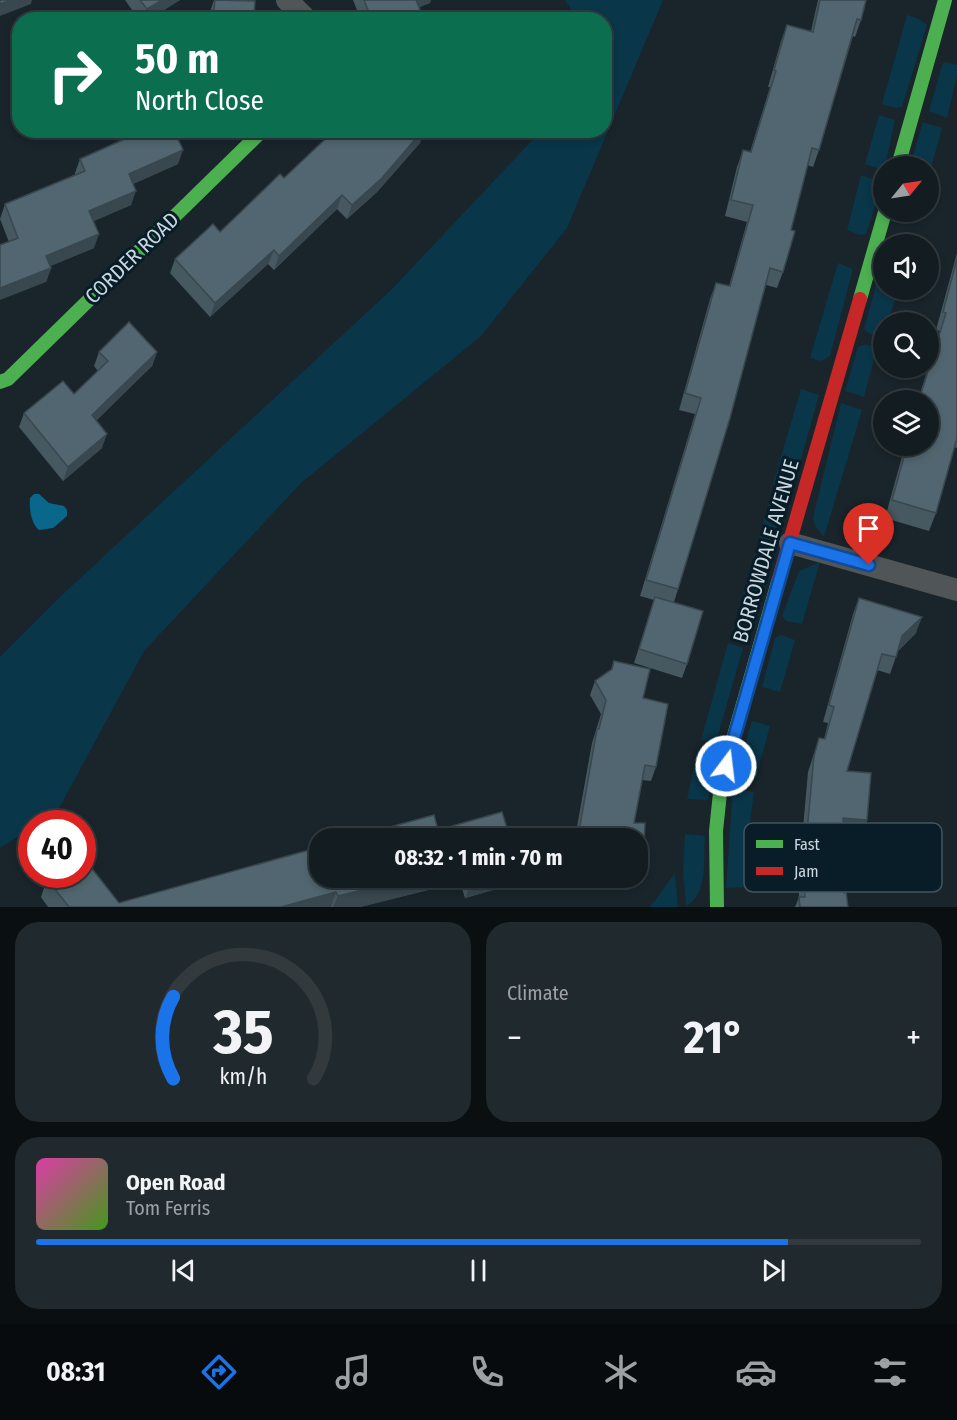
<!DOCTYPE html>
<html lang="en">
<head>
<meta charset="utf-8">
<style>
	:root { --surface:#131c20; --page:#20292d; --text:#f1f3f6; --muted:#9da1a5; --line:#323a3e; --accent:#1a73e8 }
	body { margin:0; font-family:"Fira Sans Condensed",sans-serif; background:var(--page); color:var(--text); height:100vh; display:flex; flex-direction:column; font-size:22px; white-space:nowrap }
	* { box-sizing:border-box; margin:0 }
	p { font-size:20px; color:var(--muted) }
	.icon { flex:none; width:33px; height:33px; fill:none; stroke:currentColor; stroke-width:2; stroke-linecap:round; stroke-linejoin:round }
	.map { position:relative; height:907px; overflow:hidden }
	.sheet { display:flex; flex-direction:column; gap:15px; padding:15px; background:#0a0f12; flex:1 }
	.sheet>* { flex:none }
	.hud { position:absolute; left:12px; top:12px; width:600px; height:126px; border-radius:24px; box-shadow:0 3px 9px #0003,0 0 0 2px var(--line); background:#0b6e4f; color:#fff; overflow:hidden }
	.needle { width:39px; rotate:60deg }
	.fabs { position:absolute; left:873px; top:156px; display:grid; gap:12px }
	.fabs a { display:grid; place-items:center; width:66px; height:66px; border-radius:50%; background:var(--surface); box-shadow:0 3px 9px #0003,0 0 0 2px var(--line); font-size:30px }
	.speed { position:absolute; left:18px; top:810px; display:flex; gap:12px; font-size:30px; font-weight:700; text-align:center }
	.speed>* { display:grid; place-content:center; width:78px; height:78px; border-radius:50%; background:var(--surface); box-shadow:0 3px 9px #0003,0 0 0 2px var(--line); line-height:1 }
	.speed .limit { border:9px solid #d22; background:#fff; color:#111 }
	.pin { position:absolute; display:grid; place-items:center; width:51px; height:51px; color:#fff; margin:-62px -26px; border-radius:50% 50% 50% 0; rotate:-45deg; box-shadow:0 0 6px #0007 }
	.pin .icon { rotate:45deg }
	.me { position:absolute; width:66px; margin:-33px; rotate:15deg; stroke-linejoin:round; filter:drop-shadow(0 0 4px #0008) }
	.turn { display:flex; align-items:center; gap:21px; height:126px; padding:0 24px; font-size:27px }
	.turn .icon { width:78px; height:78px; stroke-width:2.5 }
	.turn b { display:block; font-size:42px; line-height:51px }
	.big { font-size:45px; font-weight:700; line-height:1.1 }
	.sheet .widget { flex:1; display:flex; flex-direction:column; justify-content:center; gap:9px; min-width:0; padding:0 21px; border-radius:24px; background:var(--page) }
	.sheet .dial { align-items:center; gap:0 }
	.dial svg { height:156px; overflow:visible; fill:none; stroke:var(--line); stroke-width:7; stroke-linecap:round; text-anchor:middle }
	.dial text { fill:var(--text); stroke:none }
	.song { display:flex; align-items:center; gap:18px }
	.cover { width:72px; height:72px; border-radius:9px; background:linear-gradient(135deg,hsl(320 70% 55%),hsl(100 70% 35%)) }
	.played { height:6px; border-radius:3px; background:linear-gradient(90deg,var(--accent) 85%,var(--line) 85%) }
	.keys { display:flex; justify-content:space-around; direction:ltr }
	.heat { display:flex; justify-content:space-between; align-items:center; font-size:33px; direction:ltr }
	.sheet .tiles { flex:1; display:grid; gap:15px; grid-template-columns:1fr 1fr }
	.widget:last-child { grid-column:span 2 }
	.trip { position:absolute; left:309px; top:828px; width:339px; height:60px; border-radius:24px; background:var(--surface); box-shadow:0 3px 9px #0003,0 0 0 2px var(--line); font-weight:700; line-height:60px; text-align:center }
	.menu { display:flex; height:96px; justify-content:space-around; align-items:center; background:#080b0d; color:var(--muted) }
	.menu .icon { width:42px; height:42px }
	.menu .on { color:var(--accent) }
	.menu b { font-size:27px; color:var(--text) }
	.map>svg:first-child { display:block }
</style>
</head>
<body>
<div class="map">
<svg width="957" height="907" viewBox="0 0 957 907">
	<rect width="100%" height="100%" fill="#19252b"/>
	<g fill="#093649">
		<polygon points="565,0 663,0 567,228 481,336 301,483 144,651 57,812 38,823 32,824 31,828 0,848 0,657 62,595 392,289 541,131 604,130 604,20 572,19 570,7"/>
		<polygon points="907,15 919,19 927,25 902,107 896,108 882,104"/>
		<polygon points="943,62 957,65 957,76 947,118 929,111"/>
		<polygon points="879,115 895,120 885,166 880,169 865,164"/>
		<polygon points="923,122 942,128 929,175 928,166 910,166"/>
		<polygon points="861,175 878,181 881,188 866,234 860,235 847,230"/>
		<polygon points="883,261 884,290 898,290 888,322 884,322 883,338 868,333 864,329"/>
		<polygon points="838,263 853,269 830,356 821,361 810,358"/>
		<polygon points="866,344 877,348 864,397 845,391 858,347"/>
		<path d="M801,389L819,395L794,484C786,489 782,488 773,484Z"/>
		<polygon points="841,403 862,410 824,537 815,526 813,518"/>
		<polygon points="770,499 784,504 775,545 758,543"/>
		<polygon points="754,555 773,563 758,608 740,606"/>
		<polygon points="820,562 802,624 786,621 782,616 799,571"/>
		<polygon points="781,635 795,640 780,692 762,687 775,638"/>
		<polygon points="728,643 743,648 716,742 701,740"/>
		<polygon points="752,721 770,726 756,777 736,772"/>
		<polygon points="698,750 716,761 708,800 687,799"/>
		<polygon points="733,788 754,792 746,851 749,887 726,888"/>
		<path d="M685,834L705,836C703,858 709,894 686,906L683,870Z"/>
		<polygon points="675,873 678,907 650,907"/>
	</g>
	<path fill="#08678b" d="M34,494H39L49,503L64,506L67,510V516L53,528L39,530C31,523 29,509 30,498Z"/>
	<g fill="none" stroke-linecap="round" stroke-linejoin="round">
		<g stroke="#505658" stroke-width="22">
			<polyline points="287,0 307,20"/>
			<polyline points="790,543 957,590"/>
		</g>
		<g stroke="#4caf50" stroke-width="14">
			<polyline points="898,166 945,0"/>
			<polyline points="860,299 885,212"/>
			<polyline points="0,382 8,379 263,130"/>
			<polyline points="717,907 716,831 720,793 729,753 778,582"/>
		</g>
		<polyline stroke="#c62828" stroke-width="14" points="778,582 860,299"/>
	</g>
	<g fill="#465860">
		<polygon points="125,0 180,0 148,20 139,20"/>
		<polygon points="214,0 247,0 254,16 265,20 209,20 210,12"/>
		<polygon points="353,0 431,0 430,3 419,7 424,20 361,20"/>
		<polygon points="818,0 866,0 861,20 855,37 853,36 819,150 813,167 807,165 791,230 783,272 777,288 766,285 678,589 674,602 687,664 682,678 634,663 654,600 640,596 695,414 679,410 710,299 716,283 729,286 747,222 725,216 737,167 743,150 750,152 770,87 768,87 781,41 787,25 811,31"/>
		<polygon points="126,130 174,130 178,164 133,184 131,205 94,221 94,248 50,266 51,268 46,282 9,242 0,219 5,204 75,175 75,173 80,159 123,139"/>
		<polygon points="420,143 377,192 347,219 337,209 274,270 268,264 210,317 170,273 175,259 220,232 284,178"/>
		<polygon points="957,253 957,448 954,447 936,513 929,531 885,518 905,446 928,446 928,400 918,400 940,331 936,330"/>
		<polygon points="99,352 157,352 152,366 96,420 102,448 63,481 19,427 24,413 74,394 98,371 94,366"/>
		<polygon points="859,598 916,633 898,651 890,674 877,670 847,771 867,820 861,836 843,835 844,893 848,907 795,907 799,897 799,849 802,839 808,772 819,738 824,739 828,723 823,722 853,614"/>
		<polygon points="614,661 643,698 656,767 651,781 642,780 634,823 644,845 639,859 638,859 638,838 575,838 592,743 601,714 590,695 595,681 611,670"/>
		<polygon points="320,878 514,878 511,885 465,898 460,882 360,907 48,907 41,897 47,879 119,903"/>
		<polygon points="595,878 633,878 628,890 594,889"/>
	</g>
	<g fill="#39474e">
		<polygon points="11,0 32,0 31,4 0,16 0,4"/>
		<polygon points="162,0 180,0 148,20 143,20 147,9"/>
		<polygon points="414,0 431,0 430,3 410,11"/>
		<polygon points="423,130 424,130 420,143 377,192 347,219 352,205"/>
		<polygon points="183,150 178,164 124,188 129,174"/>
		<polygon points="136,191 131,205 84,225 89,211"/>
		<polygon points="342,195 337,209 274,270 279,256"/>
		<polygon points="99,234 94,248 41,270 46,256"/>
		<polygon points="274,250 268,264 210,317 215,303"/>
		<polygon points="51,268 46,282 0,300 0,288"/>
		<polygon points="157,352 152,366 87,430 92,415"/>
		<polygon points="107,434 102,448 63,481 68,467"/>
		<polygon points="922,617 916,633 896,653 902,636"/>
		<polygon points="843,818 867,820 861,836 837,834"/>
		<polygon points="579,831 601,832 598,838 576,838"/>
		<polygon points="638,845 644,845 639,859 638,859"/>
		<polygon points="410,878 462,878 460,882 360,907 333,907 338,896"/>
		<polygon points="479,878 514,878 511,885 465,898 472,880"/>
		<polygon points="599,878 633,878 628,890 594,889"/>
		<polygon points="336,892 331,907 281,907"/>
	</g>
	<g fill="#516670" stroke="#39474e" stroke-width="1.5">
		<polygon points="0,0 11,0 0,4"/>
		<polygon points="140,0 162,0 147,9"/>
		<polygon points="215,0 255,1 254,16 266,16 265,20 213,20"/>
		<polygon points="364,0 416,0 424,20 372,20"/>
		<polygon points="820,0 866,0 861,20 857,19 819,150 812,148 791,230 795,231 783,272 770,268 730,418 678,589 646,580 701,398 685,393 716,283 730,286 753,205 731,200 743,150 751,152 776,71 774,70 787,25 813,32"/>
		<polygon points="129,130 174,130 183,150 129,174 136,191 89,211 99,234 46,256 51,268 0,288 0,245 18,238 5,204 85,171 80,159 132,136"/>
		<polygon points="335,130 423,130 382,178 352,205 342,195 279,256 274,250 215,303 175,259 213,224 220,232 280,174 284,178"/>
		<polygon points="957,259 957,438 936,513 892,500 907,446 928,446 928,400 919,400 946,313 943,312"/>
		<polygon points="129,322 157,352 92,415 107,434 68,467 24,413 63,381 74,394 108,361 99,352"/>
		<polygon points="655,597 703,611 687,664 639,649"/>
		<polygon points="859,598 922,617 902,636 896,657 882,654 847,771 871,773 867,820 843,818 844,893 846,892 848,907 800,907 799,897 805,897 805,832 807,832 814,756 819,738 825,739 834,707 829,705"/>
		<polygon points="614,661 650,669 643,698 668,704 656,767 645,765 634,823 645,823 644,845 638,845 638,838 600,838 601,832 579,831 597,729 599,729 606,700 595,681 612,669"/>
		<polygon points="502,812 510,838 350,838 434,815 438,830"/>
		<polygon points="320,847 320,878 410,878 338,896 336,892 281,907 69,907 47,879 52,874 82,874 82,856 119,903"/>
	</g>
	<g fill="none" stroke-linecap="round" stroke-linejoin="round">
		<defs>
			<polyline id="route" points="726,766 790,543 869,565"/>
		</defs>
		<use href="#route" stroke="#114b97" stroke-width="15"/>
		<use href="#route" stroke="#1a73e8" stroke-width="10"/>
	</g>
	<g text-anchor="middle" stroke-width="6" stroke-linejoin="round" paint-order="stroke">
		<g font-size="21" fill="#cbd7df" stroke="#081d28">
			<text transform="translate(132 258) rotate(-44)" y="7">CORDER ROAD</text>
			<text transform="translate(766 551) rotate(-74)" y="7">BORROWDALE AVENUE</text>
		</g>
	</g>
	<rect x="744" y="823" width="198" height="69" rx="9" fill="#081d28" stroke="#42555f" stroke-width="1.5"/>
	<rect x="756" y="840" width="27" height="8" fill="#4caf50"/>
	<rect x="756" y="867" width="27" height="8" fill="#c62828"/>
	<g font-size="16" fill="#cbd7df">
		<text x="794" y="850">Fast</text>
		<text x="794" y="877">Jam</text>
	</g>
</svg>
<div class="fabs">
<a><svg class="needle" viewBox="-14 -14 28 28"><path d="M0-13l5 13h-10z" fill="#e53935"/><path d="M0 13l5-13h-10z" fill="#9da1a5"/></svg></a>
<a><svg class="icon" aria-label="sound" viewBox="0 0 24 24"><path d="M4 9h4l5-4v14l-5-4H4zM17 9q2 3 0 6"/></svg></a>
<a><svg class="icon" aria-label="search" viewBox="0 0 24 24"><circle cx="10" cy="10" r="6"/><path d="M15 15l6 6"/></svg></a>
<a><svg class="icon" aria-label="layers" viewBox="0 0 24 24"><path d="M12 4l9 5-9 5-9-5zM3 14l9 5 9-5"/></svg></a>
</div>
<div class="speed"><div class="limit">40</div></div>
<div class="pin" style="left:869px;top:565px;background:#d93025"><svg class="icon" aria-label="arrive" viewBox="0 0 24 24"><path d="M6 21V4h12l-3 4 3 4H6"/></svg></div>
<svg class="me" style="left:726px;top:766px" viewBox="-20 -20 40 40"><circle r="17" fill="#1a73e8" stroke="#fff" stroke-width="3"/><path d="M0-11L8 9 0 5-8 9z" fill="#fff"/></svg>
<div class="trip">08:32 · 1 min · 70 m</div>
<div class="hud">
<div class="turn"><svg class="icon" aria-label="right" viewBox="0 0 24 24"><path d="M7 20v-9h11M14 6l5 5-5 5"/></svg><div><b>50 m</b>North Close</div></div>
</div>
</div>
<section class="sheet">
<div class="tiles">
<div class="widget dial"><svg viewBox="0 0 100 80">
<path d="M14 69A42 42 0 1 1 86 69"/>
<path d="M14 69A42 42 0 0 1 14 27" stroke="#1a73e8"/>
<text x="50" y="56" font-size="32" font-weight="700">35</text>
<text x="50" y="72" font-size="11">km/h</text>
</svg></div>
<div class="widget"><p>Climate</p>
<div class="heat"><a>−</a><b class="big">21°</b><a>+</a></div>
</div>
<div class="widget">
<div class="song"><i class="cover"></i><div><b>Open Road</b><p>Tom Ferris</p></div></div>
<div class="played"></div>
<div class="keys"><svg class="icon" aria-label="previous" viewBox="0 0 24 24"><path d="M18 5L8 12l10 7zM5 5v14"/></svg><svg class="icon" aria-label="pause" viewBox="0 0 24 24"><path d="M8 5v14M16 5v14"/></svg><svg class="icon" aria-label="next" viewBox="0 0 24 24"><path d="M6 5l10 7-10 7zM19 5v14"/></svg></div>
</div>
</div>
</section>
<nav class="menu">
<b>08:31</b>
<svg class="icon on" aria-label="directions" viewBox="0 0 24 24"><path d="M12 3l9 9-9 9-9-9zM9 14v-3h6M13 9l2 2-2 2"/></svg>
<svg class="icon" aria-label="music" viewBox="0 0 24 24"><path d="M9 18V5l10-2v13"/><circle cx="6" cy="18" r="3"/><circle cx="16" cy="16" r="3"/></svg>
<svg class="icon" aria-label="phone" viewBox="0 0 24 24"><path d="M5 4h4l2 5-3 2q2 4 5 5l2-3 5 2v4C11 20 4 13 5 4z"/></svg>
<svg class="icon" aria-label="climate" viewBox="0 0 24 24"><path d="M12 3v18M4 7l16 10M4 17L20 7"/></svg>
<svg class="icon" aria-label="car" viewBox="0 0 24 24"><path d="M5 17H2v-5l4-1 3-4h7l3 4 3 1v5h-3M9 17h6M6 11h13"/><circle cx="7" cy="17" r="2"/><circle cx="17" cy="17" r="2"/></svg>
<svg class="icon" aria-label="filters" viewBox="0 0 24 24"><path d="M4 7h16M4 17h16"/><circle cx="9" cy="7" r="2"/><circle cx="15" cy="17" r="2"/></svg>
</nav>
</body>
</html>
